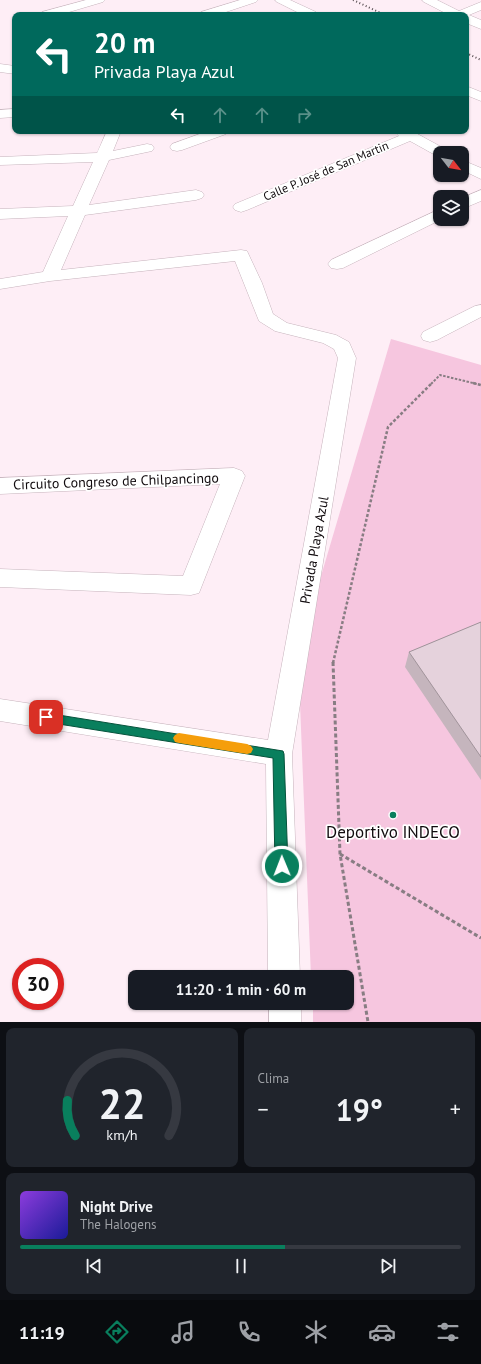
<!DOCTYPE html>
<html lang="es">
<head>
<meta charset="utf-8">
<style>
	:root { --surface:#171b24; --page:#20242c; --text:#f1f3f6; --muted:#9ea1a6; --line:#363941; --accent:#097f5d }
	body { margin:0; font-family:"PT Sans",sans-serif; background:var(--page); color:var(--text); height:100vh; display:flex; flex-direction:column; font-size:15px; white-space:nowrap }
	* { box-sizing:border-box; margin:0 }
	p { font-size:13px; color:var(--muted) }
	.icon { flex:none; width:22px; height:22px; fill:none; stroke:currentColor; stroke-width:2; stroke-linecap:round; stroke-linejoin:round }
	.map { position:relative; height:1022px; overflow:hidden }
	.panel { display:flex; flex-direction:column; gap:6px; padding:6px; background:#0d0f14; flex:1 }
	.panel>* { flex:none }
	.top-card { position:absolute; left:12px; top:12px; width:457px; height:122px; border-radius:8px; box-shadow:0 1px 3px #0004; background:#00695c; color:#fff; overflow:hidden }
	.needle { width:26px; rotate:121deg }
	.controls { position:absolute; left:433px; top:146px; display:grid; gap:8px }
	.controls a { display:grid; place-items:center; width:36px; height:36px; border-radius:8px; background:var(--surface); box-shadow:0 1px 3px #0004; font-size:20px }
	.speed { position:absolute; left:12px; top:958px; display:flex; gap:8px; font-size:20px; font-weight:700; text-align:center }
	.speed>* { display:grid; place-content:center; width:52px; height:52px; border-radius:50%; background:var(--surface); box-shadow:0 1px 3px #0004; line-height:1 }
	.speed .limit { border:6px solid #d22; background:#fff; color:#111 }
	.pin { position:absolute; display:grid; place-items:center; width:34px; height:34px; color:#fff; margin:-17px; border-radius:8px; box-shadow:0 2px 6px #0006 }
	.me { position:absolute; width:44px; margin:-22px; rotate:359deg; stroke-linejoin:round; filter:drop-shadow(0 0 3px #0008) }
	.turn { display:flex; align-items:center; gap:14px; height:84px; padding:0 16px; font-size:18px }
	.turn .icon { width:52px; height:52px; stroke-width:2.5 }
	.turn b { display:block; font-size:28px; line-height:34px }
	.lanes { display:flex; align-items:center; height:38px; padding:0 16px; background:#0003; justify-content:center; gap:20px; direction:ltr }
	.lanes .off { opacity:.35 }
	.big { font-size:30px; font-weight:800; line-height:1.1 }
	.panel .card { flex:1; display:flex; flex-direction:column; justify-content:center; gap:6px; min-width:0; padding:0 14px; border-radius:8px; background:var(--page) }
	.panel .dial { align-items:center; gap:0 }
	.dial svg { height:104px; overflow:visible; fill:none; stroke:var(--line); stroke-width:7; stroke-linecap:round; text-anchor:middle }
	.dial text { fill:var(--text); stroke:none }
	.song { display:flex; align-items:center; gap:12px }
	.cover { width:48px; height:48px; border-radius:6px; background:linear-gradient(135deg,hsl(270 70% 55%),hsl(240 70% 35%)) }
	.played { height:4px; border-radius:2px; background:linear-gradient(90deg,var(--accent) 60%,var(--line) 60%) }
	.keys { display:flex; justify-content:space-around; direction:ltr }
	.heat { display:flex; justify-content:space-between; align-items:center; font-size:22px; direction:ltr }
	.panel .tiles { flex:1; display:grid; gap:6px; grid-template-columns:1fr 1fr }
	.card:last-child { grid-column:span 2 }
	.trip { position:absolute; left:128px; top:970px; width:226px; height:40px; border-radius:8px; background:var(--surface); box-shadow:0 1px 3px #0004; font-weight:800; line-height:40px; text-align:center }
	.menu { display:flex; height:64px; justify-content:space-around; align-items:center; background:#090b0e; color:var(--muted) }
	.menu .icon { width:28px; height:28px }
	.menu .active { color:var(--accent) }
	.menu b { font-size:18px; color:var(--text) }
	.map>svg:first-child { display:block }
</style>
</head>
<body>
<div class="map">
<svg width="481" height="1022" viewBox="0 0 481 1022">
	<rect width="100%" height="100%" fill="#feeef6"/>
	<polygon fill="#f6c6df" points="391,339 481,365 481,1022 313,1022 313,1003 347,1003 347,977 311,977 298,654"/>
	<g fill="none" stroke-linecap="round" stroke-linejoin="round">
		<defs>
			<g id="street">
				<polygon points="86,0 105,0 103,2 59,15 40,15 42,12"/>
				<polygon points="240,0 258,0 256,2 217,15 199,15 201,12"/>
				<polygon points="275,0 290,0 316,12 318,15 303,15 277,2"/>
				<polygon points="422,0 437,0 459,11 481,2 481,10 469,15 481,20 481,29 466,23 466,15 449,15 424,2"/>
				<polygon points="0,64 15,66 15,74 0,72"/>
				<polygon points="466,86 481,92 481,101 466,95"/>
				<polygon points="15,109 15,117 0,118 0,110"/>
				<polygon points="107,131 121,131 113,151 147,144 152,145 154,148 152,151 109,160 89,205 196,190 202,192 204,195 202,198 196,200 85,215 61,270 241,250 247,251 262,283 273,314 287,323 336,335 349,342 356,358 292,754 300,977 268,977 266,764 0,721 0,699 268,740 338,358 334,349 323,343 275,331 259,321 235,261 50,281 0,289 0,279 43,272 68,216 0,219 0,209 73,206 93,162 0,165 0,157 97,153"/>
				<polygon points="208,131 228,131 226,134 182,150 177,151 172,150 170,147 172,144"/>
				<polygon points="394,131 412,131 447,150 449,153 440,153 440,157 437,156 410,141 247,210 241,212 235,210 233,207 235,204 399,136"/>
				<polygon points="462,160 481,168 481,179 462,170"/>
				<polygon points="481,190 481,201 462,209 462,198"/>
				<polygon points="440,209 440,219 442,219 343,268 337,269 331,268 328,264 331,260"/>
				<polygon points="481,305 481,317 437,340 430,342 423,340 421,336 423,332 475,306"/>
				<polygon points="234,468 242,471 245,476 199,593 191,595 0,587 0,569 183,576 220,484 0,494 0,478"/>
				<rect x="269" y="1003" width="32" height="19"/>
			</g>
		</defs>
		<use href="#street" stroke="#c6b3bc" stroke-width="1"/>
		<polyline stroke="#887d83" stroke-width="2" stroke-dasharray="2.5 1.5" stroke-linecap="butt" points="431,384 440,375 477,384"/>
		<g stroke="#887d83" stroke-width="2.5" stroke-dasharray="3 2" stroke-linecap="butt">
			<polyline points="473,383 481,385"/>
			<polyline points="333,663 388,427 432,383"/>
		</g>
		<g stroke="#887d83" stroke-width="3" stroke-dasharray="4 2.5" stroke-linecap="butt">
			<polyline points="333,662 340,854 368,1022"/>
			<polyline points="340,854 481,938"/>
		</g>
		<use href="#street" fill="#fff" fill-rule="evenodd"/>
		<g stroke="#595054" stroke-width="2" stroke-dasharray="1 2.5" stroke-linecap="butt">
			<polyline points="353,0 385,15"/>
			<polyline points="466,53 481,60"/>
		</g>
	</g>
	<polygon fill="#c5b5bd" points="481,622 481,780 405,667 409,652"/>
	<polygon fill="#e5d2dc" stroke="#a0939a" points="481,622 481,757 409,652"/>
	<polygon fill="#097f5d" stroke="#06533c" points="46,713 283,751 284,754 288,866 286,870 282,872 277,870 275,866 273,758 46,722 43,721 41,717 43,714"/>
	<polygon fill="#f59e0b" points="179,733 247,744 251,746 253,749 251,753 247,754 179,743 175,742 173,738 175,735"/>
	<circle fill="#097f5d" stroke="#fff" stroke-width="1.5" cx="393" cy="815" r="4"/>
	<g text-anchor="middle" stroke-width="3.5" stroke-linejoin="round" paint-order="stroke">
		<g font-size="12" fill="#110b0e" stroke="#fff">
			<text transform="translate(326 171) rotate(-23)" y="4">Calle P. José de San Martin</text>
		</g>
		<g font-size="14" fill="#110b0e" stroke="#fff">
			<text transform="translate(116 481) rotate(-2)" y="5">Circuito Congreso de Chilpancingo</text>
			<text transform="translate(314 550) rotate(-80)" y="5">Privada Playa Azul</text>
		</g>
		<g font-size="17" fill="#110b0e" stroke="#fff">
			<text x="393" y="838">Deportivo INDECO</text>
		</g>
	</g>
</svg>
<div class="controls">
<a><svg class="needle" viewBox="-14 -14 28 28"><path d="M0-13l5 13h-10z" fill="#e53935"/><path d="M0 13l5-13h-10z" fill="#9ea1a6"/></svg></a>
<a><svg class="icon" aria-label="layers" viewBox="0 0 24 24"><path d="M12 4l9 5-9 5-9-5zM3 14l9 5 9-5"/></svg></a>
</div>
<div class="speed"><div class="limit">30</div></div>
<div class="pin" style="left:46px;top:717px;background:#d93025"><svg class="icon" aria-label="arrive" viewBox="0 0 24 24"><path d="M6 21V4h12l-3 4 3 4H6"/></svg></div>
<svg class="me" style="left:282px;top:866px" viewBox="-20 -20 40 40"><circle r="17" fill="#097f5d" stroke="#fff" stroke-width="3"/><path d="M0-11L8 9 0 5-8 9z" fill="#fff"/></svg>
<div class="trip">11:20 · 1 min · 60 m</div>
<div class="top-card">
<div class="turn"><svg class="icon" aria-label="left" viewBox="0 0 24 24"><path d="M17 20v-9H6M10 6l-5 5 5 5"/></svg><div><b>20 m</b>Privada Playa Azul</div></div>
<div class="lanes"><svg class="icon" aria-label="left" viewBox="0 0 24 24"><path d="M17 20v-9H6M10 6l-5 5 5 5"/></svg><svg class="icon off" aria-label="ahead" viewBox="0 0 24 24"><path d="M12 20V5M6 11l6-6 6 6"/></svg><svg class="icon off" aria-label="ahead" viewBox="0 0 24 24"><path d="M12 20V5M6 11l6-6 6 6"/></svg><svg class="icon off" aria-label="right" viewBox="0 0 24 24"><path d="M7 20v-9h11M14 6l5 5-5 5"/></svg></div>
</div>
</div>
<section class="panel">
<div class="tiles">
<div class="card dial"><svg viewBox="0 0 100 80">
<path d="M14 69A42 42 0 1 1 86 69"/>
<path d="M14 69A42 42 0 0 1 8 42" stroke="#097f5d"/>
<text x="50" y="56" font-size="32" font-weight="700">22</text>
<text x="50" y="72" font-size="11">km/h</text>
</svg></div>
<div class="card"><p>Clima</p>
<div class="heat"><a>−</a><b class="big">19°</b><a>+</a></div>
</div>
<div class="card">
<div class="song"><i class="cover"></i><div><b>Night Drive</b><p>The Halogens</p></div></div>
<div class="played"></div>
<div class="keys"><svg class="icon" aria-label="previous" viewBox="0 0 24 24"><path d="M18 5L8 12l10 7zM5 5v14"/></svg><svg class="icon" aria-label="pause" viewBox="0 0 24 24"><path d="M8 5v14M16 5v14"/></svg><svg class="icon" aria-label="next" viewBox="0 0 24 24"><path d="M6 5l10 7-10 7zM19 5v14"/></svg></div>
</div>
</div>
</section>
<nav class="menu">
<b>11:19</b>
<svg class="icon active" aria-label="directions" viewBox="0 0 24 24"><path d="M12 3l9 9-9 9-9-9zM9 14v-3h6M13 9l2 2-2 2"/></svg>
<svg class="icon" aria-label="music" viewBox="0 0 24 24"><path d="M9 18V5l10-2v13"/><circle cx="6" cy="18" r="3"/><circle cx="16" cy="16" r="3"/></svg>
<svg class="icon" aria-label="phone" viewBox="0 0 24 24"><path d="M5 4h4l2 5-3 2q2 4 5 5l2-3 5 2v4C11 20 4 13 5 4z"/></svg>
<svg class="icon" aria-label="climate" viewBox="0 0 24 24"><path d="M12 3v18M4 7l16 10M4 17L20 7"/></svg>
<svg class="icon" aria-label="car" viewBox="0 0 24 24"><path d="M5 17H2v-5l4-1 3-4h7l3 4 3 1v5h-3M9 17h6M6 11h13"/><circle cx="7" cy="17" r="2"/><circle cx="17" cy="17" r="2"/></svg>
<svg class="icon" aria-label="filters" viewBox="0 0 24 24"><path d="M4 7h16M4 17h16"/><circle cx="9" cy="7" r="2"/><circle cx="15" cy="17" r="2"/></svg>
</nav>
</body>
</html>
